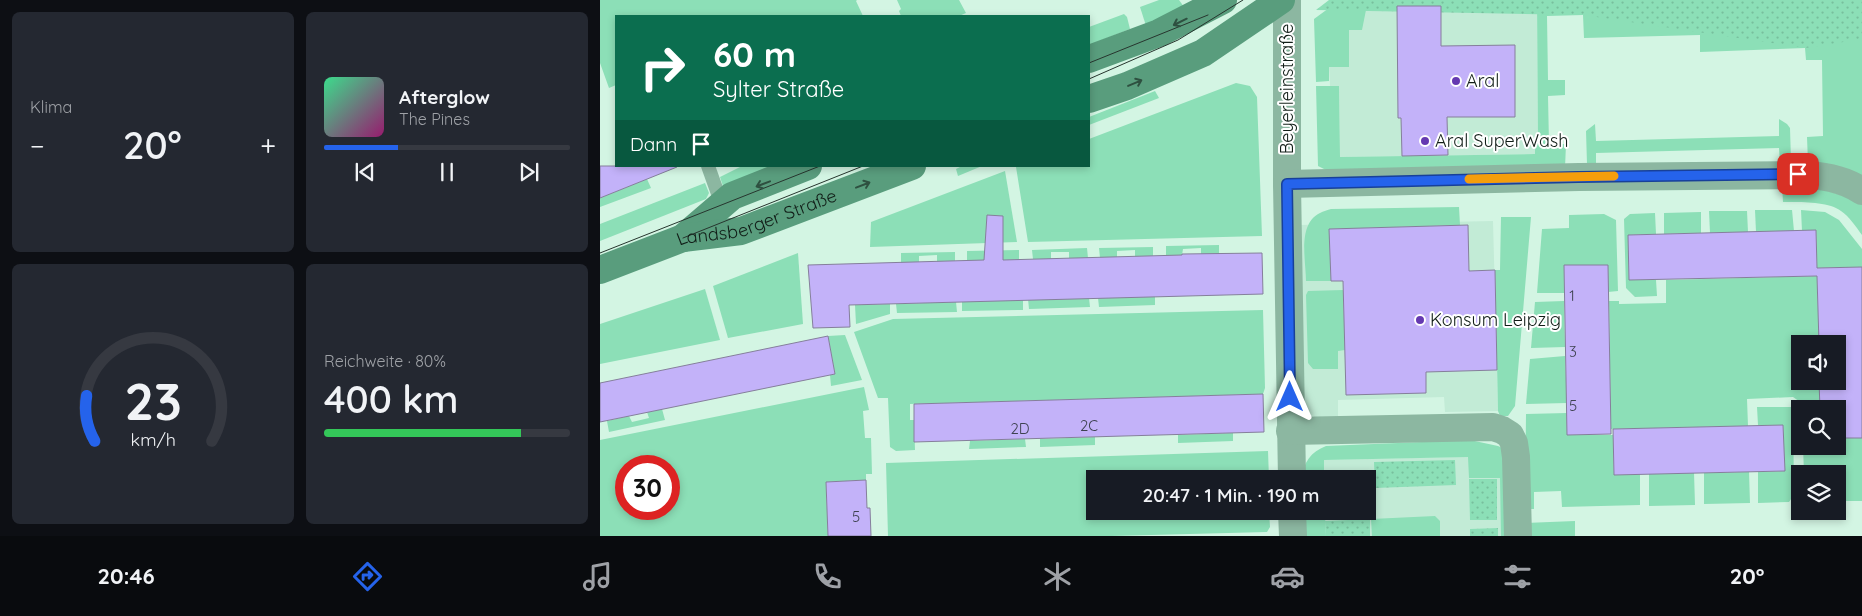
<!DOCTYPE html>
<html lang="de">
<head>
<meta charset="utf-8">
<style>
	:root { --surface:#171b24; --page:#242831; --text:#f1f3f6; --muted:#9ea1a6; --line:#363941; --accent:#2563eb }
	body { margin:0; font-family:Quicksand,sans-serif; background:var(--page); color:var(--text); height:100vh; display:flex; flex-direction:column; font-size:19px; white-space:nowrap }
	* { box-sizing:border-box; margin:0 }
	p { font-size:16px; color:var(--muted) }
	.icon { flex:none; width:28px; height:28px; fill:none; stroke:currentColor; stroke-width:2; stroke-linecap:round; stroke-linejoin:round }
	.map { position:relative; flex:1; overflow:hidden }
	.panel { display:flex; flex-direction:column; gap:12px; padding:12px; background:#0d0f14; width:600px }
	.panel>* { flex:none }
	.guide { position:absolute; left:15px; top:15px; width:475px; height:152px; border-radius:0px; box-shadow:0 2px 8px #0003; background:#0b6e4f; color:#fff; overflow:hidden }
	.controls { position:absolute; left:1191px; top:335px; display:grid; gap:10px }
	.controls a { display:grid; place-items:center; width:55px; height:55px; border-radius:0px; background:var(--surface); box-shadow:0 2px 8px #0003; font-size:25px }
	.speed { position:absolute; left:15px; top:455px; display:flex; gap:10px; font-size:25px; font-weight:700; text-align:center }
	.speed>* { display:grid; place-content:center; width:65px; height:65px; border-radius:50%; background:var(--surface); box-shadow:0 2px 8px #0003; line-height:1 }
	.speed .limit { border:8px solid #d22; background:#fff; color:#111 }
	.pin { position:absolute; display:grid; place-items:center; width:42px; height:42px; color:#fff; margin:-21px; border-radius:10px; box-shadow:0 2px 8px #0006 }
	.me { position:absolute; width:55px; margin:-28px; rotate:0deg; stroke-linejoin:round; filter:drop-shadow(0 0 4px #0008) }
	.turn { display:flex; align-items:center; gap:18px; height:105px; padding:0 15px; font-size:22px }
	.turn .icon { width:65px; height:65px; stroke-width:2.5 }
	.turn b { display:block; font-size:35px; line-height:42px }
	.then { display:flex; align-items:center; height:48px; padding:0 15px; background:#0003; gap:10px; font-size:19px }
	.big { font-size:38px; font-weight:600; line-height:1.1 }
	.panel .tile { flex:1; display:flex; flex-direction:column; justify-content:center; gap:8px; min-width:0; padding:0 18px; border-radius:8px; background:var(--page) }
	.panel .dial { align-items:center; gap:0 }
	.dial svg { height:130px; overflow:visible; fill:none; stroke:var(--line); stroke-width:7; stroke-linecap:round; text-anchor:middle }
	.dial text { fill:var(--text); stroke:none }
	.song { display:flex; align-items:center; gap:15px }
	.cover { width:60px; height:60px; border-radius:8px; background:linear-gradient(135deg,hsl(150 70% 55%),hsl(320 70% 35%)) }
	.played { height:5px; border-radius:2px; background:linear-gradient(90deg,var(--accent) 30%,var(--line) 30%) }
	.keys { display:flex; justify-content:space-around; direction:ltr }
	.heat { display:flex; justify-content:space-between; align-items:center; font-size:28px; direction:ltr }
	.charge { height:8px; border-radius:4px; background:linear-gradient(90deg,#34c759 80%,var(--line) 0) }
	.panel .tiles { flex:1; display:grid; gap:12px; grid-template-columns:repeat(2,1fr) }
	.trip { position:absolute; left:486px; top:470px; width:290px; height:50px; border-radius:0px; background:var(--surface); box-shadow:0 2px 8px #0003; font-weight:600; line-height:50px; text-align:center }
	.tab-bar { display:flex; height:80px; justify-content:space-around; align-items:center; background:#090b0e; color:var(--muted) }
	.tab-bar .icon { width:35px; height:35px }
	.tab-bar .active { color:var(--accent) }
	.tab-bar b { font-size:22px; color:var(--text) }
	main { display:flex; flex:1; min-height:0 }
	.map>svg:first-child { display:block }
</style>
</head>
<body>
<main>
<section class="panel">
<div class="tiles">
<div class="tile"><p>Klima</p>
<div class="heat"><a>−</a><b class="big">20°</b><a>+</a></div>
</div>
<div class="tile">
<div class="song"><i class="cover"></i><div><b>Afterglow</b><p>The Pines</p></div></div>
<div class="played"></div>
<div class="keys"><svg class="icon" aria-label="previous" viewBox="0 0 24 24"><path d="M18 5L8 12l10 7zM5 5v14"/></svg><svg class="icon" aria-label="pause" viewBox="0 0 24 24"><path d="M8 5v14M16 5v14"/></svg><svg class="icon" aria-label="next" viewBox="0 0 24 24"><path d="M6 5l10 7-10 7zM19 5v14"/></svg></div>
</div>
<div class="tile dial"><svg viewBox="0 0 100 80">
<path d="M14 69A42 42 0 1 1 86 69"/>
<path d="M14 69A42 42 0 0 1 9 41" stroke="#2563eb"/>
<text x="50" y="56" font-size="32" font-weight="700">23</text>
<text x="50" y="72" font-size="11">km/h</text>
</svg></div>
<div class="tile"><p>Reichweite · 80%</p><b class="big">400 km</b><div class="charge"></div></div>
</div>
</section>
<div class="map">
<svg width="1262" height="536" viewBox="0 0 1262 536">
	<defs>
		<pattern id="park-dots" width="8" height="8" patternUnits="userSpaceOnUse" patternTransform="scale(1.25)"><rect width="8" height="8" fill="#8cdfb7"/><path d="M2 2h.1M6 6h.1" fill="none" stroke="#78bf9d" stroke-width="1.8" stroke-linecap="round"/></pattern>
	</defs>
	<rect width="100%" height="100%" fill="#d3f5e3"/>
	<g fill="#c2ebd6">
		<polygon points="768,0 937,0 938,142 935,141 935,154 740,157 739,86 730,86 729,67 749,67 749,30"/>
		<polygon points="893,221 898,411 845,412 844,397 738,400 738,420 716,418 708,413 702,404 699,225"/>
		<polygon points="901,456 901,536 726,536 725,511 768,511 768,479 724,479 724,460"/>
	</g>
	<g fill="#8cdfb7" fill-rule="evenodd">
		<polygon points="0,0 257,0 256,1 263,16 16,16 16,85 9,88 0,63"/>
		<polygon points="297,0 359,0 366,13 359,16 301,16 299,11 301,9"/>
		<polygon points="559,0 579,0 587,11 548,32 540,7"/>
		<polygon points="740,0 768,0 762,30 749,30 749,67 729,67 729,81 716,82 714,19"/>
		<polygon points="937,0 1262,0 1262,177 1208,163 1207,137 1223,136 1222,60 1206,60 1205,48 1100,52 1100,35 984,38 983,15 947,16 948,80 965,80 965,95 948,96 949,144 966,144 965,168 726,170 718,166 716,86 739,86 740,157 935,154 935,141 938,141"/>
		<polygon points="524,14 527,17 530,29 489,45 489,27"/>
		<polygon points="636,83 650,86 657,97 662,236 428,242 416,167 489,166 489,139"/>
		<polygon points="555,91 559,98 489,125 489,117"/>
		<polygon points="1179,119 1187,124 1190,128 1191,161 1188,165 1180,165 1179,148 996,153 996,170 987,164 986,131 995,124 996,141 1179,136"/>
		<polygon points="142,166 195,166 123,186 120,177"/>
		<polygon points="362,166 382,166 358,176 356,169"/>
		<polygon points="405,171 417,242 270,247 271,222"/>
		<polygon points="47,179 51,188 0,207 0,198"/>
		<polygon points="105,183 109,193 106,199 0,241 0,224"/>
		<path d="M1182,186H1213L1262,202V235C1256,227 1249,216 1241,211C1228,201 1199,202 1183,202Z"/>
		<path d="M859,207L860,225L730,229L731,281H706C706,261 697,224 720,213C723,211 728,210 731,209Z"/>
		<polygon points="1155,210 1192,210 1194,231 1156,232"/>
		<polygon points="1201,210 1225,212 1239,220 1262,249 1262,270 1262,267 1217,268 1216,230 1202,231"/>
		<polygon points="1109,211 1147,211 1148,232 1110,233"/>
		<polygon points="1101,212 1101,233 1064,234 1064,213"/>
		<polygon points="1055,213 1056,234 1028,235 1029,280 1056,280 1057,296 1035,297 1026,288 1024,219 1030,214"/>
		<polygon points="1004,214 1016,220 1018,291 1008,292 1008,265 964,265 964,293 937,293 942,229 969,228 969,215"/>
		<polygon points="901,217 931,217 915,406 908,416 900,416 898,411 895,270 900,270"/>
		<polygon points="619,245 619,254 601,255 601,248 583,249 582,255 566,256 566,246"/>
		<polygon points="553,247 553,256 535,257 535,250 517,251 517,257 500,258 499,248"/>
		<polygon points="487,248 488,258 469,258 469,252 451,252 451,259 433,259 432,250"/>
		<polygon points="419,250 419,260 403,260 403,253 384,261 367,261 367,251"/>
		<polygon points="355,252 355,261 337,262 337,255 319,256 319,262 301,263 301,253"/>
		<polygon points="198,253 203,324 128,338 113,286"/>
		<polygon points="1217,276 1219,344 1200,344 1200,381 1219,381 1220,404 1203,404 1193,397 1147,399 1148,426 1011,429 1009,301 1019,301 1019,304 1066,303 1066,280"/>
		<polygon points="105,289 120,340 0,364 0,324"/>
		<polygon points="743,290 745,350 738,351 738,369 713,369 708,363 706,295 708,291"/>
		<polygon points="555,296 555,305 499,307 498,298"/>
		<polygon points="489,298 490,307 429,309 428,299"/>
		<polygon points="423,300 423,310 362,311 362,301"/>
		<polygon points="964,301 965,347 931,348 935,302"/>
		<polygon points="356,302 357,312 297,313 296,304"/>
		<polygon points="290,304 290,314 256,324 255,305"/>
		<polygon points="663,310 665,388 663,394 310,404 310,420 314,420 315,450 296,451 290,447 288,398 278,398 254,332 293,319"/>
		<polygon points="245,335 262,380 231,386 230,375 235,374 228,336"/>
		<polygon points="965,356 967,403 926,404 930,359"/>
		<path d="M264,387L269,410L263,411L265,438H271L272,474H266V480L226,482L228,536H0V440ZM26,466H69V509H26Z"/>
		<polygon points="1157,407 1193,407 1194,495 1189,502 1158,503 1158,472 1185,471 1183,425 1158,425"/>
		<polygon points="62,409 65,420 9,432 7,421 29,416 32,422 49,418 47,412"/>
		<polygon points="967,413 967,435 1013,435 1014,475 1040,474 1040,505 962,507 961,491 934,492 934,509 925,509 926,414"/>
		<polygon points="633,433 633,441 578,443 578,435"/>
		<polygon points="495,437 495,445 440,447 440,439"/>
		<polygon points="1238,438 1262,438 1262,501 1238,501 1238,474 1204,474 1203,446 1238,446"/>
		<polygon points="425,439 426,447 369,449 370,441"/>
		<path d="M870,440L898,446L907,450L910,536H901L900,478H869L868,457L724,460V479H702C703,462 711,452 726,446Z"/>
		<polygon points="668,451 669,479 495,479 495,511 669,511 670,527 667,532 512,536 288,536 286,463"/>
		<polygon points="1149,472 1150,503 1104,504 1104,473"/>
		<polygon points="1094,473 1095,505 1049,506 1049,474"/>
		<polygon points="703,511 725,511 726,536 704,536"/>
		<polygon points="835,516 840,521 840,536 772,536 771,519"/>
		<polygon points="975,521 975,536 925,536 925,523"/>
	</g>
	<g fill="url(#park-dots)">
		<polygon points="729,0 1262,0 1262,39 1206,48 983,15 716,10"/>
		<polygon points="855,460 856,485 775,488 774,462"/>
		<polygon points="869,479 897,479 897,520 870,520"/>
		<polygon points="770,519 770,536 726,536 725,521"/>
		<polygon points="898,528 898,536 870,536 870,529"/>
	</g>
	<g fill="#c3b2f9" stroke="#857f9b">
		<polygon points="797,6 841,6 841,46 915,45 915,117 847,117 848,155 802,156 801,118 798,118"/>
		<polygon points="0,166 77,166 77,167 0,198"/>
		<polygon points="387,215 403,216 403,260 582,255 582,254 662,253 663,294 249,305 250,327 213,328 208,265 384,260"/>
		<polygon points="868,225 869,271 895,270 897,370 826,372 826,393 746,395 743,281 731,281 729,229"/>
		<polygon points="1216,230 1217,268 1262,267 1262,438 1238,438 1238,409 1220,409 1219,381 1238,381 1238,344 1219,344 1217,276 1029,280 1028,235"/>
		<polygon points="964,265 1008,265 1011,434 967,435"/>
		<polygon points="228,336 235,374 0,422 0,383"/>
		<polygon points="663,394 664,432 314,442 314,404"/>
		<polygon points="1183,425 1185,471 1014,475 1013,429"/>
		<polygon points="266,480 267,508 270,508 271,536 228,536 226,482"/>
	</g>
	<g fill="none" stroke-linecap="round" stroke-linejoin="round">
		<polyline stroke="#8cb7a1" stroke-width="14" points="108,166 122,205"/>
		<g stroke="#8cb7a1" stroke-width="28">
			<polyline points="687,0 687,184 692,479"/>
			<path d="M687,184L979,177L1198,175C1221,175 1242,178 1262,191"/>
			<polyline points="690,431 893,427 902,430 910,435 914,443 916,457 918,536"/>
			<polyline points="692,511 693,536"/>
		</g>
		<g stroke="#599d7d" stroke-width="28">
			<polyline points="489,59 559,33 623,0"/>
			<polyline points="489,99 527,86 603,53 681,0"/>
			<polyline points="83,238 132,196 208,166"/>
			<path id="s1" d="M0,270L83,238L141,231L312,166"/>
		</g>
		<g stroke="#27352e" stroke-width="1">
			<polyline points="489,63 608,15"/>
			<polyline points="489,79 578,40 643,0"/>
			<polyline points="83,238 263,166"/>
			<polyline points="0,253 220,166"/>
		</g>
	</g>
	<defs><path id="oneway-shaft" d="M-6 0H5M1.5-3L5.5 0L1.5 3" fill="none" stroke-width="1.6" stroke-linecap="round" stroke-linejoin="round" transform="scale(1.25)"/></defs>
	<g stroke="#2e5040">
		<use href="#oneway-shaft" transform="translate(580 22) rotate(154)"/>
		<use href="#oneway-shaft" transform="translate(535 83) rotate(-23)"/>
		<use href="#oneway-shaft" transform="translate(163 184) rotate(159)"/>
		<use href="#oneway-shaft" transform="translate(263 185) rotate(-21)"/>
	</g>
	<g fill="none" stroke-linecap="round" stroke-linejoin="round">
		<defs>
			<polyline id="route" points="690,397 687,184 978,177 1198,174"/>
		</defs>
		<use href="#route" stroke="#184099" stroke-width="12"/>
		<use href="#route" stroke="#2563eb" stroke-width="9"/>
		<polyline stroke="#f59e0b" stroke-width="9" points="869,179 1014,176"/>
	</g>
	<g fill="#6539b1" stroke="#fff" stroke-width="2">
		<circle cx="856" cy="81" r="5"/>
		<circle cx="825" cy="141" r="5"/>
		<circle cx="820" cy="320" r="5"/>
	</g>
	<g text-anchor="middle" stroke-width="4" stroke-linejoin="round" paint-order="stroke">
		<g font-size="15" fill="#3e4250">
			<text x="972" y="301">1</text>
			<text x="973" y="357">3</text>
			<text x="973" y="411">5</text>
			<text x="489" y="431">2C</text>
			<text x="420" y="434">2D</text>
			<text x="256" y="522">5</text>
		</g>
		<g font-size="18" fill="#111d17" stroke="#fff" text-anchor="start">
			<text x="866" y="87">Aral</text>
			<text x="835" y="147">Aral SuperWash</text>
			<text x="830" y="326">Konsum Leipzig</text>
		</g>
		<g font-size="18" fill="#111d17" stroke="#fff">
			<text transform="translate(687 89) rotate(-90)" y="6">Beyerleinstraße</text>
			<text dy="6" stroke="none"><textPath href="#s1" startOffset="166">Landsberger Straße</textPath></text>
		</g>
	</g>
</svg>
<div class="controls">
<a><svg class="icon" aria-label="sound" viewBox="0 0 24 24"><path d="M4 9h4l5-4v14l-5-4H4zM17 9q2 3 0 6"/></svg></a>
<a><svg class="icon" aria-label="search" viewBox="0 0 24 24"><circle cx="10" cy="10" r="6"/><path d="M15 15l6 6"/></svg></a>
<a><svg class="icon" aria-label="layers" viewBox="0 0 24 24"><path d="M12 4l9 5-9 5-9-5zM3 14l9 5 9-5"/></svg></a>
</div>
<div class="speed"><div class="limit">30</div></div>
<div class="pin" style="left:1198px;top:174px;background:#d93025"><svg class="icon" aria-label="arrive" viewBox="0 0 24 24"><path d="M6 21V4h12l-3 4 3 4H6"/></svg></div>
<svg class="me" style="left:690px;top:397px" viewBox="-20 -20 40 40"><path d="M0-17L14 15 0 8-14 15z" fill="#2563eb" stroke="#fff" stroke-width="4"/></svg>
<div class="trip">20:47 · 1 Min. · 190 m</div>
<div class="guide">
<div class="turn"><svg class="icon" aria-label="right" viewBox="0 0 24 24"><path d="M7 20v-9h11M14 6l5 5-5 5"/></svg><div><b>60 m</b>Sylter Straße</div></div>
<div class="then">Dann<svg class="icon" aria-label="arrive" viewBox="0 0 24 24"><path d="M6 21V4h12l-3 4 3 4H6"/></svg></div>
</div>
</div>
</main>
<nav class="tab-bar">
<b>20:46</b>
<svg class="icon active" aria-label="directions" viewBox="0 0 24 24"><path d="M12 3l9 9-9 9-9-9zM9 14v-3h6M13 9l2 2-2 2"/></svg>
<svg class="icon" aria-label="music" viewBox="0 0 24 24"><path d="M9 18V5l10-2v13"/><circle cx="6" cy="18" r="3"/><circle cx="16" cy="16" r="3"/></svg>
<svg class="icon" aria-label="phone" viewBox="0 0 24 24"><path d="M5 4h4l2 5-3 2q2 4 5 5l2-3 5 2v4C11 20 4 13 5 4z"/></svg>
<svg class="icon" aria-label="climate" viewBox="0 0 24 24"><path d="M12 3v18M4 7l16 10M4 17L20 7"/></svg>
<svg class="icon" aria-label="car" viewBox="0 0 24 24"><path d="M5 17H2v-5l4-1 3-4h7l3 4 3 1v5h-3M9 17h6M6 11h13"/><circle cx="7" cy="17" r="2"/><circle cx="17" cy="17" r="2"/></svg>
<svg class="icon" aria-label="filters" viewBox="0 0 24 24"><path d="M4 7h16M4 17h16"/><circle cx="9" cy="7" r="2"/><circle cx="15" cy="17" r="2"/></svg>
<b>20°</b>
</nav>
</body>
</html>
